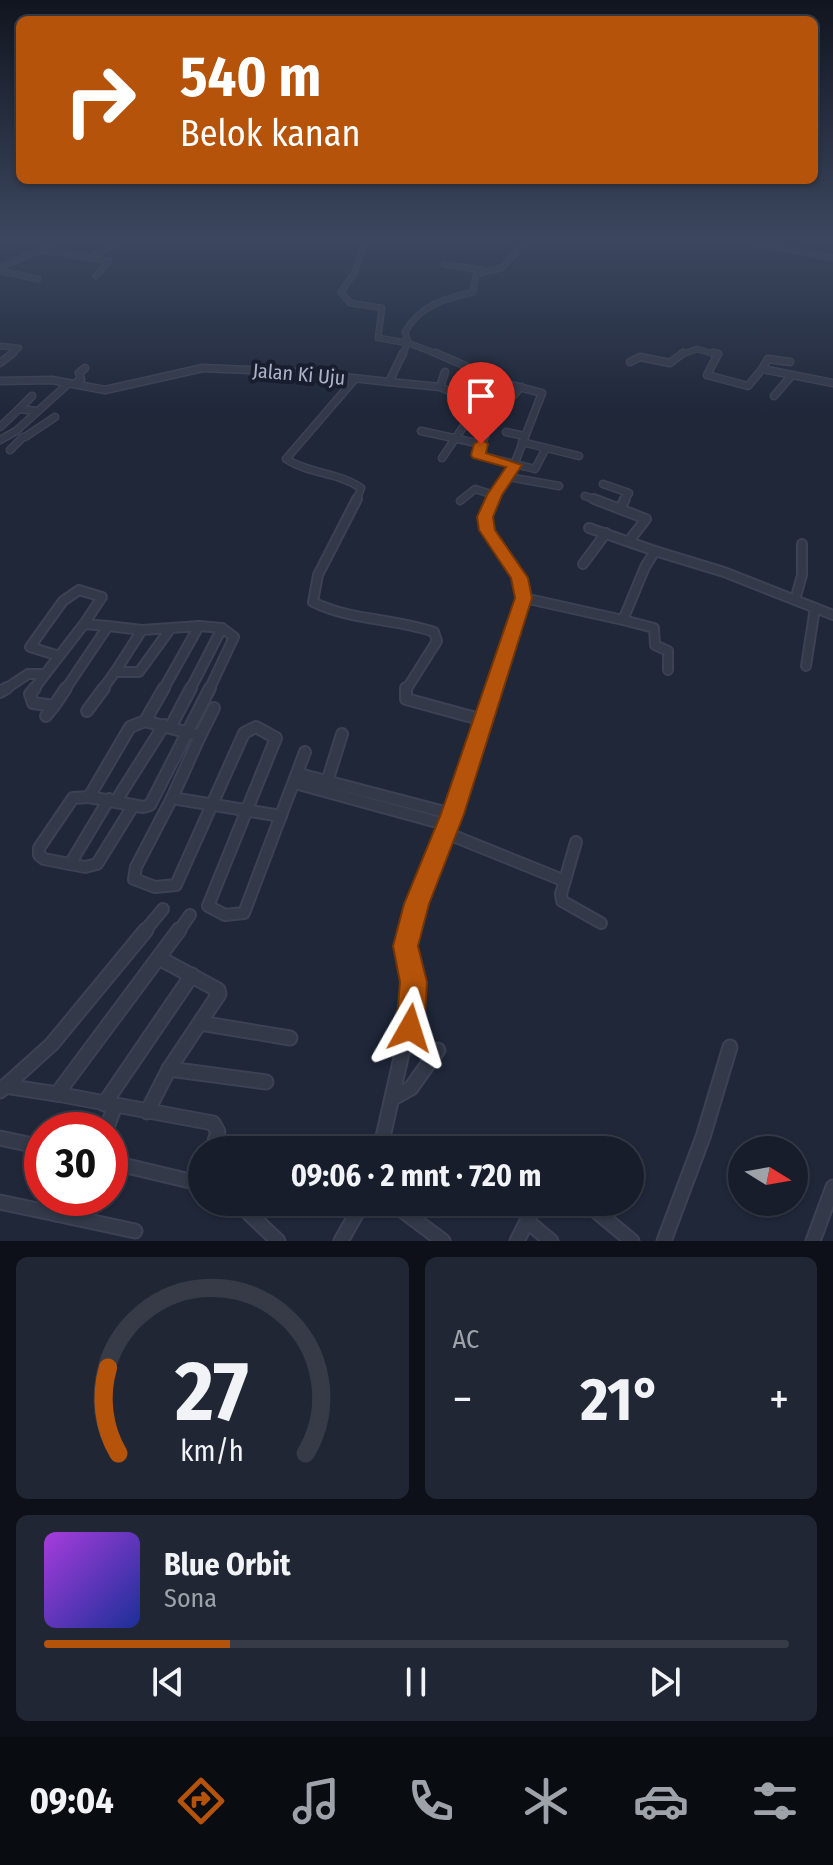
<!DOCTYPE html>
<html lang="id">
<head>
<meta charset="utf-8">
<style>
	:root { --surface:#171d2b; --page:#202633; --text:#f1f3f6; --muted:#9ea2a9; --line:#363b47; --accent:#b45309 }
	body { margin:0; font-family:"Fira Sans Condensed",sans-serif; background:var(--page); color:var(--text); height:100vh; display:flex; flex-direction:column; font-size:30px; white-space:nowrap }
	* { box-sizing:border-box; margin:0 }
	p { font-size:26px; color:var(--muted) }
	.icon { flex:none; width:44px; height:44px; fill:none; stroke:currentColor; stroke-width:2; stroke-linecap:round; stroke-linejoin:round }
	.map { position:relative; height:1241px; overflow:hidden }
	.panel { display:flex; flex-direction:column; gap:16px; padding:16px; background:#0d1018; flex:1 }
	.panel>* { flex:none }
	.hud { position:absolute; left:16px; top:16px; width:802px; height:168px; border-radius:12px; box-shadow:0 2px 6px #0004,0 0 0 2px var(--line); background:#b45309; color:#fff; overflow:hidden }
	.needle { width:52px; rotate:101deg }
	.buttons { position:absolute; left:728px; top:1136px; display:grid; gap:16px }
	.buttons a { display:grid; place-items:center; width:80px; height:80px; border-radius:50%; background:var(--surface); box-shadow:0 2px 6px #0004,0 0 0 2px var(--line); font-size:40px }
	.speed { position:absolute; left:24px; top:1112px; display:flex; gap:16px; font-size:40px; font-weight:700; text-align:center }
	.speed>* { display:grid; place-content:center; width:104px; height:104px; border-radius:50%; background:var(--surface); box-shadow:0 2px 6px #0004,0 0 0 2px var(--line); line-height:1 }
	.speed .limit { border:12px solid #d22; background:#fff; color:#111 }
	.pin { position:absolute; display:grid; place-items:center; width:68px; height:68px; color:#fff; margin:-82px -34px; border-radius:50% 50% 50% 0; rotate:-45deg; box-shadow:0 0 8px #0007 }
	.pin .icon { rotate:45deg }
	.me { position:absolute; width:88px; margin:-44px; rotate:6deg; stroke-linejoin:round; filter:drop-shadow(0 0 6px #0008) }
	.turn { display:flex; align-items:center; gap:28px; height:168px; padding:0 32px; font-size:36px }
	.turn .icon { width:104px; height:104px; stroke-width:2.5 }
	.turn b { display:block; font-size:56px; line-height:68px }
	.big { font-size:60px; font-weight:700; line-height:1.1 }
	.panel .widget { flex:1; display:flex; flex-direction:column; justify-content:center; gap:12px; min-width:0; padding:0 28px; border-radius:12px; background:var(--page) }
	.panel .dial { align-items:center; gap:0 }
	.dial svg { height:208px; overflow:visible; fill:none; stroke:var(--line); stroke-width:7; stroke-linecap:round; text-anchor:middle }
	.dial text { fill:var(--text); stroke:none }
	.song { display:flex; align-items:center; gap:24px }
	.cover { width:96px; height:96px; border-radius:12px; background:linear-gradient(135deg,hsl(280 70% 55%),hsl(230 70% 35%)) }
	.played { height:8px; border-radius:4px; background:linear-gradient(90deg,var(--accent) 25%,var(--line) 25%) }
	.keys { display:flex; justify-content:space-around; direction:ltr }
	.heat { display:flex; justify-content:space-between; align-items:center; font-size:44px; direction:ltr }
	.panel .tiles { flex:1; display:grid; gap:16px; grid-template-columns:1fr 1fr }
	.widget:last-child { grid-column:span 2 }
	.trip { position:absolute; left:188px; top:1136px; width:456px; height:80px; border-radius:40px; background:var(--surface); box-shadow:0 2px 6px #0004,0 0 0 2px var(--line); font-weight:700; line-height:80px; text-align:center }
	.tab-bar { display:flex; height:128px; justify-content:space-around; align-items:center; background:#090c11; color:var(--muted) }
	.tab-bar .icon { width:56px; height:56px }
	.tab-bar .current { color:var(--accent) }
	.tab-bar b { font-size:36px; color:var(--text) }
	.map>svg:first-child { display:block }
</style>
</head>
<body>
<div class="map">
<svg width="833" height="1241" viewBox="0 0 833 1241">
	<rect width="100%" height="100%" fill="#1f2739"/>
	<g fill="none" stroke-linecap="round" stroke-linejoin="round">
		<defs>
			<g id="minor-far4">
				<polyline points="365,240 355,272 341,292 350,303 382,308 378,338 408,343 402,355"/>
				<polyline points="756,243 833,258"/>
				<polyline points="40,250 109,261 96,276"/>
				<polyline points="92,257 121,240"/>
				<polyline points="444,264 482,270"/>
				<polyline points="0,267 65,240"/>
				<polyline points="0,271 38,279"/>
				<polyline points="0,346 19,348 10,355"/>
				<path d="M440,355L408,343L405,332C420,305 444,299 473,292L476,274L502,268L527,240"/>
				<polyline points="680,355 697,349 718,355"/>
			</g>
			<g id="minor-far3">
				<polyline points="436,353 504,383 542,393 514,465 491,501"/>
				<polyline points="713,353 718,354 707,375 748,386 762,369 833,383"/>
				<polyline points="630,362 640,357 670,363 683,353"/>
				<polyline points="0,363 13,353"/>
				<polyline points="762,369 768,359 790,362"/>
				<path d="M354,380L286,459C309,474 338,472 361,488L356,501"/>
				<polyline points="0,381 52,380 105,390 203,368 298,372 389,382 403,353"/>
				<polyline points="389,382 440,387 445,372"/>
				<polyline points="74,384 81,379 79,373 85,368"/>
				<polyline points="440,387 456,394 451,400"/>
				<polyline points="456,394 487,399"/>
				<polyline points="774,396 792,375"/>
				<polyline points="509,400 521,387"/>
				<polyline points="485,401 504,383"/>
				<polyline points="19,409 32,396"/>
				<polyline points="0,427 19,409 37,411"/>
				<polyline points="488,428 478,455 535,469 546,448"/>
				<polyline points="421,431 481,444"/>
				<polyline points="506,432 524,436"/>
				<polyline points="25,437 55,417"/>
				<polyline points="0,440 16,431 69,383"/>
				<polyline points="522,442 579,456"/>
				<polyline points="10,450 23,437"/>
				<polyline points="442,458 474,411"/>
				<polyline points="508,477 559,486"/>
				<polyline points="603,484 629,493 624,501"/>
				<polyline points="585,496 599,501"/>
				<polyline points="460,501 475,489 494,495"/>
			</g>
			<g id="minor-far2">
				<path d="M357,499L318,575L313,602C351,621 394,618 434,632L437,641L406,690"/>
				<path d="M492,499C470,534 512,551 521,581C529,609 503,662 493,690"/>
				<polyline points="594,499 646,519 629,541"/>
				<polyline points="620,509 625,499"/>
				<polyline points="589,528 655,551"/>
				<polyline points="583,564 606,533"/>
				<polyline points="524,598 623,620 645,567 655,551 724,572 833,615"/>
				<polyline points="795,600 802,575 802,544"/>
				<polyline points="623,620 654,628 655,645 668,651 668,670"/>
				<polyline points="108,626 142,630"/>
				<polyline points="59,656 30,647 63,601 79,590 102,597 84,624"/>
				<polyline points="806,666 815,608"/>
				<polyline points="4,690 28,674 44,674"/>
				<polyline points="33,690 84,624 108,626"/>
				<polyline points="65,690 108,626"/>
				<polyline points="102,690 115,672"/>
				<polyline points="163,690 199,626 142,630 115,672 139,672 171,628"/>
				<polyline points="190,690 222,628 199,626"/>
				<polyline points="209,690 234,637 222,628"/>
			</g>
			<g id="minor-far1">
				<polyline points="35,688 30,694 33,703 54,706 66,688"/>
				<polyline points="164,688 145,721 200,736 172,798 281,816"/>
				<polyline points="406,688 406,699 483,720"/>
				<polyline points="0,692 7,688"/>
				<polyline points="87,711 104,688"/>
				<polyline points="46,716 54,706"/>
				<polyline points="145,721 130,727 89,797 143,807 150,805 210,688"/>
				<polyline points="171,726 191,688"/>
				<polyline points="200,736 214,708"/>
				<polyline points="299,774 452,814"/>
				<polyline points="327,782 342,734"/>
				<polyline points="295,783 448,825"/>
				<polyline points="89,797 73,798 39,848 39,855 44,859 85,867 97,864 133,806"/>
				<polyline points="172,798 136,867 134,879 155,887 176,885 244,733 256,727 276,738 208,906 225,915 244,913 305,752"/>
				<polyline points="116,801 164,725"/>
				<polyline points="446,833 565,881"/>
				<polyline points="576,842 561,894 562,901 601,923"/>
				<polyline points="70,864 109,799"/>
				<polyline points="144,932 163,909"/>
				<polyline points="178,932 190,915"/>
				<polyline points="409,932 416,904 448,825 494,688"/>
			</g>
			<g id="minor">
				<polyline points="200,1023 290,1038"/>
				<polyline points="169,1069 266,1082"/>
				<polyline points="5,1086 57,1094 179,930"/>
				<polyline points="0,1091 52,1044 146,930"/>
				<polyline points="57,1094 213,1123 218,1132 212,1150"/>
				<polyline points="393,1098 411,1088 438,1050"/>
				<polyline points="104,1104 192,975"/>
				<polyline points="147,1112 169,1069 219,994 218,990 159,958"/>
				<polyline points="106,1130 115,1106"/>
				<polyline points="0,1138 42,1147"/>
				<path d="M380,1150L413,1005C414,979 404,954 410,930"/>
				<polyline points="110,1162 190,1181 202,1175"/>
				<polyline points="0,1202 56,1214 63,1198"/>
				<polyline points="237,1202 278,1241"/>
				<polyline points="391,1202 443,1241"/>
				<polyline points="585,1202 632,1241"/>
				<polyline points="56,1214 135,1231"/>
				<polyline points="528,1222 551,1241"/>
				<polyline points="341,1241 363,1202"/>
				<polyline points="517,1241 537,1202"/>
				<polyline points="664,1241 703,1137 730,1047"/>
				<polyline points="813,1241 833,1187"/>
			</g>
		</defs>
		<use href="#minor-far4" stroke="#3c4253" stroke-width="7"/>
		<use href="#minor-far3" stroke="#3c4253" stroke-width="9"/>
		<use href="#minor-far2" stroke="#3c4253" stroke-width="12"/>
		<use href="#minor-far1" stroke="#3c4253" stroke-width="14"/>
		<use href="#minor" stroke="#3c4253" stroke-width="17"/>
		<use href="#minor-far4" stroke="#333949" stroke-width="5"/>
		<use href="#minor-far3" stroke="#333949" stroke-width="6"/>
		<use href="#minor-far2" stroke="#333949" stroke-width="8"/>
		<use href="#minor-far1" stroke="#333949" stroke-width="10"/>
		<use href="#minor" stroke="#333949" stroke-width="13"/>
	</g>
	<linearGradient id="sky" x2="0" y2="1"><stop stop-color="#11151f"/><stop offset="0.58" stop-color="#3c475f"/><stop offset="1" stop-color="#3c475f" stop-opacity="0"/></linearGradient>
	<rect width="833" height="413" fill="url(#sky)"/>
	<polygon fill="#b45309" stroke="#753606" stroke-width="2" points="481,439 488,444 486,453 522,465 502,495 493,517 495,530 528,578 532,598 464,814 429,904 418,946 427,982 424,1028 420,1037 410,1041 400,1037 396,1028 400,982 393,946 404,904 441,814 515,598 511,578 479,530 477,517 487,495 506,467 473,458 471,455 474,444"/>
	<g text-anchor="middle" stroke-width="8" stroke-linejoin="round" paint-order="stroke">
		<g font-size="20" fill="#adb3c6" stroke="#181e2e">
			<text transform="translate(299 374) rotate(5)" y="7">Jalan Ki Uju</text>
		</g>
	</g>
</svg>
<div class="buttons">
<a><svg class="needle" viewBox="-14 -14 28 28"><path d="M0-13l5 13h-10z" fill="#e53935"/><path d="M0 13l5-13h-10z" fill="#9ea2a9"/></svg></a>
</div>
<div class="speed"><div class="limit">30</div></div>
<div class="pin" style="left:481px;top:444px;background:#d93025"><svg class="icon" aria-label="arrive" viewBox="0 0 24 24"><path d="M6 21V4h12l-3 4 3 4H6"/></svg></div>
<svg class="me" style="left:410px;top:1028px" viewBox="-20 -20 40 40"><path d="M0-17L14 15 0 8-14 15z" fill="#b45309" stroke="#fff" stroke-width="4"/></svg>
<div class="trip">09:06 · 2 mnt · 720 m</div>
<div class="hud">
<div class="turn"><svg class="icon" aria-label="right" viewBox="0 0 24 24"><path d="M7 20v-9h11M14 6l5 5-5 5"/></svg><div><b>540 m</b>Belok kanan</div></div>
</div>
</div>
<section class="panel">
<div class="tiles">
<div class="widget dial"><svg viewBox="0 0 100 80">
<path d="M14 69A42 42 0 1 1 86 69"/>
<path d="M14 69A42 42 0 0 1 10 36" stroke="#b45309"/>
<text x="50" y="56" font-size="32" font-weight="700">27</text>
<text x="50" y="72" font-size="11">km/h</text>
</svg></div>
<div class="widget"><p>AC</p>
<div class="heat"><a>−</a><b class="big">21°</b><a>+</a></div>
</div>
<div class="widget">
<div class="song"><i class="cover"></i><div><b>Blue Orbit</b><p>Sona</p></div></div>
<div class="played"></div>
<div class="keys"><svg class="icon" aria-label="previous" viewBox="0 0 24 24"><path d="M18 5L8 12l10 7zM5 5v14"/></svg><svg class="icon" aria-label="pause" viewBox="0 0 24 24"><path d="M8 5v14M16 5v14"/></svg><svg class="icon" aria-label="next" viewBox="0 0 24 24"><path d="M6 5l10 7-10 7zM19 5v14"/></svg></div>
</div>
</div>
</section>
<nav class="tab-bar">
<b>09:04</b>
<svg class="icon current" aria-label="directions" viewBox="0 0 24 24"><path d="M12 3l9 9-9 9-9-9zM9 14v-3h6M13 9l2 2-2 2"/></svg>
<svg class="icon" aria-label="music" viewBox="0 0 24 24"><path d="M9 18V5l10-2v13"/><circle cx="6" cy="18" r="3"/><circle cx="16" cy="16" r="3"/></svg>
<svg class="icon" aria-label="phone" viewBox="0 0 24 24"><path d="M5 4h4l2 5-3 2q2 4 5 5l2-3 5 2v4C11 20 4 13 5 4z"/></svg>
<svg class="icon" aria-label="climate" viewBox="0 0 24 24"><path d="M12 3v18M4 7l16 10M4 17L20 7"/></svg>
<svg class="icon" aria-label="car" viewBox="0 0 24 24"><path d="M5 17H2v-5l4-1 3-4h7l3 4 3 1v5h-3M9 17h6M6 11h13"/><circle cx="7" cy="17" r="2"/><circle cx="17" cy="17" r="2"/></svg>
<svg class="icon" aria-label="filters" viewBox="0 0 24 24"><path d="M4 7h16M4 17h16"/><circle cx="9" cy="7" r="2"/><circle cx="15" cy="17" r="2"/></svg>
</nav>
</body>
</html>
